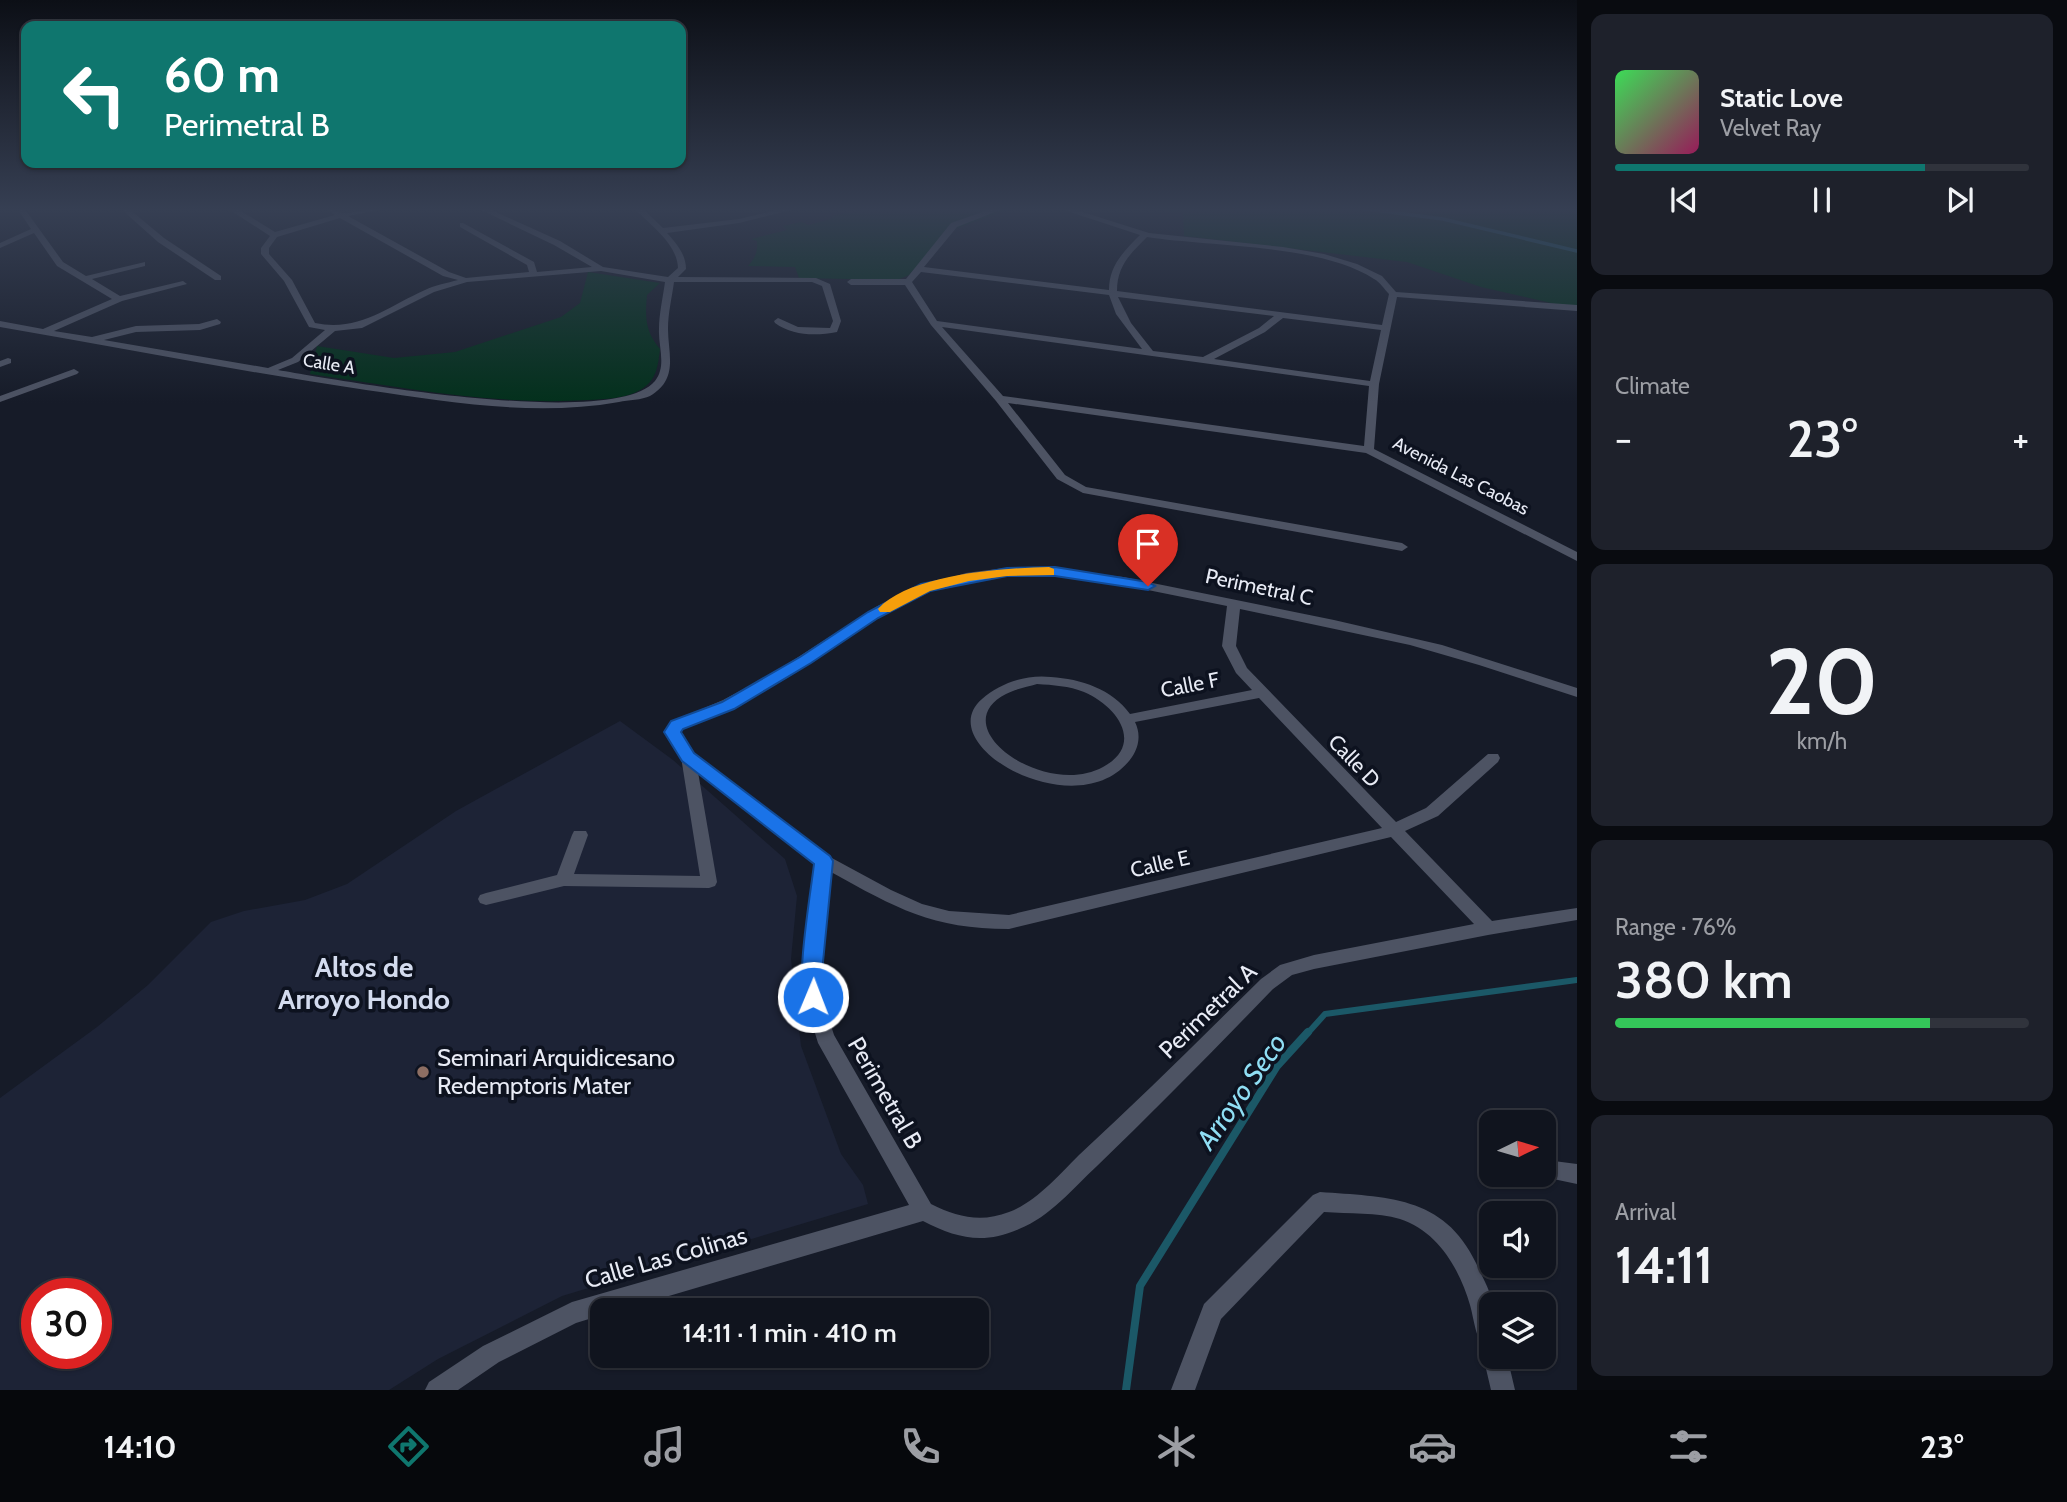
<!DOCTYPE html>
<html lang="en">
<head>
<meta charset="utf-8">
<style>
	:root { --surface:#10141e; --page:#1e212b; --text:#f1f3f6; --muted:#9c9ea4; --line:#30333c; --accent:#0f766e }
	body { margin:0; font-family:Cabin,sans-serif; background:var(--page); color:var(--text); height:100vh; display:flex; flex-direction:column; font-size:26px; white-space:nowrap }
	* { box-sizing:border-box; margin:0 }
	p { font-size:23px; color:var(--muted) }
	.icon { flex:none; width:38px; height:38px; fill:none; stroke:currentColor; stroke-width:2; stroke-linecap:round; stroke-linejoin:round }
	.map { position:relative; flex:1; overflow:hidden }
	.panel { display:flex; flex-direction:column; gap:14px; padding:14px; background:#090b10; width:490px }
	.panel>* { flex:none }
	.hud { position:absolute; left:21px; top:21px; width:665px; height:147px; border-radius:14px; box-shadow:0 2px 5px #0004,0 0 0 2px var(--line); background:#0f766e; color:#fff; overflow:hidden }
	.needle { width:46px; rotate:85deg }
	.buttons { position:absolute; left:1479px; top:1110px; display:grid; gap:14px }
	.buttons a { display:grid; place-items:center; width:77px; height:77px; border-radius:14px; background:var(--surface); box-shadow:0 2px 5px #0004,0 0 0 2px var(--line); font-size:35px }
	.speed { position:absolute; left:21px; top:1278px; display:flex; gap:14px; font-size:35px; font-weight:700; text-align:center }
	.speed>* { display:grid; place-content:center; width:91px; height:91px; border-radius:50%; background:var(--surface); box-shadow:0 2px 5px #0004,0 0 0 2px var(--line); line-height:1 }
	.speed .limit { border:10px solid #d22; background:#fff; color:#111 }
	.pin { position:absolute; display:grid; place-items:center; width:60px; height:60px; color:#fff; margin:-72px -30px; border-radius:50% 50% 50% 0; rotate:-45deg; box-shadow:0 0 7px #0007 }
	.pin .icon { rotate:45deg }
	.me { position:absolute; width:77px; margin:-38px; rotate:1deg; stroke-linejoin:round; filter:drop-shadow(0 0 5px #0008) }
	.turn { display:flex; align-items:center; gap:24px; height:147px; padding:0 28px; font-size:32px }
	.turn .icon { width:91px; height:91px; stroke-width:2.5 }
	.turn b { display:block; font-size:49px; line-height:60px }
	.big { font-size:52px; font-weight:600; line-height:1.1 }
	.panel .widget { flex:1; display:flex; flex-direction:column; justify-content:center; gap:10px; min-width:0; padding:0 24px; border-radius:14px; background:var(--page) }
	.panel .dial { align-items:center; gap:0 }
	.dial b { font-size:91px; line-height:1 }
	.song { display:flex; align-items:center; gap:21px }
	.cover { width:84px; height:84px; border-radius:10px; background:linear-gradient(135deg,hsl(130 70% 55%),hsl(330 70% 35%)) }
	.played { height:7px; border-radius:4px; background:linear-gradient(90deg,var(--accent) 75%,var(--line) 75%) }
	.keys { display:flex; justify-content:space-around; direction:ltr }
	.heat { display:flex; justify-content:space-between; align-items:center; font-size:38px; direction:ltr }
	.charge { height:10px; border-radius:5px; background:linear-gradient(90deg,#34c759 76%,var(--line) 0) }
	.trip { position:absolute; left:590px; top:1298px; width:399px; height:70px; border-radius:14px; background:var(--surface); box-shadow:0 2px 5px #0004,0 0 0 2px var(--line); font-weight:600; line-height:70px; text-align:center }
	.tabs { display:flex; height:112px; justify-content:space-around; align-items:center; background:#06080c; color:var(--muted) }
	.tabs .icon { width:49px; height:49px }
	.tabs .on { color:var(--accent) }
	.tabs b { font-size:32px; color:var(--text) }
	main { display:flex; flex:1; min-height:0 }
	.map>svg:first-child { display:block }
</style>
</head>
<body>
<main>
<div class="map">
<svg width="1577" height="1390" viewBox="0 0 1577 1390">
	<rect width="100%" height="100%" fill="#161b28"/>
	<path fill="#1d2336" fill-rule="evenodd" d="M620,721L673,760L785,859L797,896L791,959L801,1046L841,1154L863,1185L868,1204L562,1296L438,1359L389,1390H0V1098L97,1027L148,985L211,922L244,911L305,900L347,884L456,811ZM37,1293H96V1353H37Z"/>
	<g fill="#03301c">
		<path d="M878,208L1010,209L949,231L909,275L897,280L799,278L795,267L748,266C755,258 758,252 757,241L751,239L787,230L783,226L801,222L809,225L833,218L831,216Z"/>
		<polygon points="1563,208 1577,210 1577,309 1481,287 1407,262 1184,236 1183,213 1151,209"/>
		<path d="M588,272L660,283L647,295C645,317 645,331 660,349C658,365 657,381 640,390C625,399 605,399 588,400C495,406 402,387 310,374L317,346L394,358L455,352L561,317L580,303Z"/>
	</g>
	<g fill="none" stroke-linecap="round" stroke-linejoin="round">
		<polyline stroke="#1b5867" stroke-width="3.5" points="1359,208 1443,219 1577,251"/>
		<polyline stroke="#1b5867" stroke-width="6" points="1307,1034 1325,1014 1577,980"/>
		<polyline stroke="#1b5867" stroke-width="8" points="1126,1390 1140,1286 1277,1066 1308,1032"/>
		<g fill="#4d5363" fill-rule="evenodd">
			<path d="M17,208H24L63,262L86,276L145,262V266L92,279L120,296L183,281L187,284L122,301L54,331L92,337L136,326L199,324L217,319L221,322L220,324L200,330L136,332L104,340L268,368L292,358L325,330L309,327L284,281L261,254V248L270,236L227,208H236L275,232L335,215L325,208C332,208 335,211 342,213C348,214 379,208 389,208L348,216L449,272L466,278L529,272L527,265L460,227V223H463L534,262L537,272L592,267L554,245L477,208H487L560,241L603,267L668,277L678,268C677,243 650,225 634,208H642L663,228L739,219L784,208H799L739,223L667,233C676,243 686,254 686,269L678,277L816,278L830,284L841,321L837,332C816,336 793,336 775,323L774,321L778,318L798,327L830,328L833,321L822,286L812,282H674C672,297 668,313 668,329C668,354 679,379 650,396C642,400 628,400 619,402C534,417 450,402 366,390C244,372 122,348 0,327V321L43,329L112,299L57,266L34,233L0,248V243L31,229ZM340,218L443,276L458,280C447,283 435,285 425,290C387,307 359,332 315,323L292,280L269,254V248L277,237ZM601,271L665,282C663,297 659,314 659,329C658,346 667,366 655,381C614,430 342,381 278,370L298,362L335,331L362,328L434,292L467,282Z"/>
			<polygon points="120,208 128,208 164,238 221,276 221,280 215,280 158,242"/>
			<path d="M994,208H1005L957,227L924,267L1109,290C1109,266 1123,252 1140,235L1058,208H1070L1149,233L1283,247L1324,254L1357,264L1382,276L1396,292L1577,305V311L1397,297L1379,384L1374,449L1577,552V561L1366,453L1008,403L1065,475L1086,487L1402,543L1408,547L1402,551L1083,493L1057,479L996,401L931,325L905,285H851L847,282L851,279H906L951,223ZM1147,237C1211,247 1321,244 1374,279C1380,282 1384,289 1389,294L1382,325L1117,291C1117,266 1130,254 1147,237ZM921,272L1109,295L1116,314L1142,349L937,321L912,282ZM1118,297L1274,316L1259,328L1203,357L1153,351L1131,323ZM1283,318L1381,330L1370,381L1214,359L1265,332ZM942,327L1369,386L1364,446L1003,396Z"/>
			<polygon points="8,358 11,359 11,363 0,367 0,361"/>
			<polygon points="74,369 79,372 77,374 0,402 0,396"/>
			<path d="M1005,568H1044L1123,577L1334,620L1442,645L1577,688V697L1479,665L1410,645L1240,609L1236,646L1247,668L1396,822L1426,808L1488,754H1498L1500,758L1498,762L1438,816L1405,831L1492,921L1577,908V920L1488,935L1314,969L1292,975L1273,989C1215,1049 1157,1108 1097,1166C1073,1188 1050,1217 1019,1229C983,1245 956,1238 923,1221L618,1311H602V1315L576,1323L499,1362L458,1390H425L429,1382L483,1346L572,1302L909,1205L818,1043L804,997V962L816,863L698,772L717,882L715,886L709,888L564,886L486,905L480,903L478,899L480,895L486,893L557,875L572,835L574,831H586L588,835L574,874L700,876L681,757L666,732L672,722L723,700L772,674L876,607L907,591L966,573ZM1044,575L1123,585L1227,606L1222,646L1236,673L1252,690L1130,714C1112,689 1081,679 1051,677C1027,674 1000,683 982,699C928,746 1081,830 1132,757C1139,747 1141,734 1135,722L1259,698L1382,828L1009,915L949,911L922,904L891,890L830,857L693,754L680,732L682,728C729,710 774,688 815,660C852,635 886,606 928,591C966,577 1005,576 1044,575ZM1037,684C1053,685 1069,686 1084,692C1117,706 1145,744 1103,767C1045,799 942,727 1006,694C1015,689 1027,687 1037,684ZM1391,837L1474,924L1314,955L1280,965L1261,979C1201,1038 1141,1098 1079,1155C1059,1175 1036,1202 1009,1212C981,1223 957,1217 931,1204L834,1035L822,997V962L831,872C896,908 932,929 1009,929Z"/>
			<polygon points="1546,1160 1577,1164 1577,1184 1539,1176 1544,1174 1544,1161"/>
			<path d="M1320,1192C1385,1197 1444,1195 1476,1263C1481,1275 1491,1291 1492,1303C1493,1318 1491,1339 1491,1356H1507L1515,1390H1491L1483,1356L1486,1350C1476,1341 1474,1319 1470,1305C1460,1270 1438,1231 1400,1219C1377,1212 1349,1214 1324,1212L1221,1319L1195,1390H1171L1204,1304L1313,1195Z"/>
		</g>
	</g>
	<linearGradient id="sky" x2="0" y2="1"><stop stop-color="#0c0f16"/><stop offset="0.52" stop-color="#363f53"/><stop offset="1" stop-color="#363f53" stop-opacity="0"/></linearGradient>
	<rect width="1577" height="403" fill="url(#sky)"/>
	<path fill="#1a73e8" stroke="#114b97" stroke-width="2" d="M1055,567L1148,582L1155,586L1148,590L1055,576H1007L930,591L878,618L811,663L734,709L683,729L681,732L694,753L830,856L833,861L823,962V997L820,1003L813,1005L805,1003C795,982 811,891 814,864L682,761L664,732L671,721L722,702L800,657L868,612L921,584L1007,568Z"/>
	<path fill="#f59e0b" d="M1049,567L1054,569V575L1007,576L969,581L930,591L890,612H880L878,609C910,574 1003,568 1049,567Z"/>
	<circle fill="#8d6e63" stroke="#0d121f" stroke-width="2.5" cx="423" cy="1072" r="7"/>
	<g text-anchor="middle" stroke-width="7" stroke-linejoin="round" paint-order="stroke">
		<g font-size="18" fill="#e8ebf5" stroke="#0d121f">
			<text transform="translate(329 364) rotate(9)" y="6">Calle A</text>
			<text transform="translate(1461 476) rotate(27)" y="6">Avenida Las Caobas</text>
		</g>
		<g font-size="21" fill="#e8ebf5" stroke="#0d121f">
			<text transform="translate(1259 587) rotate(12)" y="7">Perimetral C</text>
			<text transform="translate(1190 685) rotate(-11)" y="7">Calle F</text>
			<text transform="translate(1354 761) rotate(46)" y="7">Calle D</text>
			<text transform="translate(1160 864) rotate(-13)" y="7">Calle E</text>
		</g>
		<g font-size="24" fill="#e8ebf5" stroke="#0d121f">
			<text transform="translate(1208 1011) rotate(-44)" y="8">Perimetral A</text>
			<text transform="translate(885 1093) rotate(60)" y="8">Perimetral B</text>
			<text transform="translate(666 1258) rotate(-16)" y="8">Calle Las Colinas</text>
		</g>
		<g font-size="24" fill="#e8ebf5" stroke="#0d121f" text-anchor="start">
			<text x="437" y="1066">Seminari Arquidicesano<tspan x="437" dy="28">Redemptoris Mater</tspan></text>
		</g>
		<g font-size="28" font-weight="bold" fill="#d3dbee" stroke="#0d121f">
			<text x="364" y="977">Altos de<tspan x="364" dy="32">Arroyo Hondo</tspan></text>
		</g>
		<g font-size="28" font-style="italic" fill="#8fdef4" stroke="#0d121f">
			<text transform="translate(1241 1091) rotate(-55)" y="10">Arroyo Seco</text>
		</g>
	</g>
</svg>
<div class="buttons">
<a><svg class="needle" viewBox="-14 -14 28 28"><path d="M0-13l5 13h-10z" fill="#e53935"/><path d="M0 13l5-13h-10z" fill="#9c9ea4"/></svg></a>
<a><svg class="icon" aria-label="sound" viewBox="0 0 24 24"><path d="M4 9h4l5-4v14l-5-4H4zM17 9q2 3 0 6"/></svg></a>
<a><svg class="icon" aria-label="layers" viewBox="0 0 24 24"><path d="M12 4l9 5-9 5-9-5zM3 14l9 5 9-5"/></svg></a>
</div>
<div class="speed"><div class="limit">30</div></div>
<div class="pin" style="left:1148px;top:586px;background:#d93025"><svg class="icon" aria-label="arrive" viewBox="0 0 24 24"><path d="M6 21V4h12l-3 4 3 4H6"/></svg></div>
<svg class="me" style="left:813px;top:997px" viewBox="-20 -20 40 40"><circle r="17" fill="#1a73e8" stroke="#fff" stroke-width="3"/><path d="M0-11L8 9 0 5-8 9z" fill="#fff"/></svg>
<div class="trip">14:11 · 1 min · 410 m</div>
<div class="hud">
<div class="turn"><svg class="icon" aria-label="left" viewBox="0 0 24 24"><path d="M17 20v-9H6M10 6l-5 5 5 5"/></svg><div><b>60 m</b>Perimetral B</div></div>
</div>
</div>
<section class="panel">
<div class="widget">
<div class="song"><i class="cover"></i><div><b>Static Love</b><p>Velvet Ray</p></div></div>
<div class="played"></div>
<div class="keys"><svg class="icon" aria-label="previous" viewBox="0 0 24 24"><path d="M18 5L8 12l10 7zM5 5v14"/></svg><svg class="icon" aria-label="pause" viewBox="0 0 24 24"><path d="M8 5v14M16 5v14"/></svg><svg class="icon" aria-label="next" viewBox="0 0 24 24"><path d="M6 5l10 7-10 7zM19 5v14"/></svg></div>
</div>
<div class="widget"><p>Climate</p>
<div class="heat"><a>−</a><b class="big">23°</b><a>+</a></div>
</div>
<div class="widget dial"><b>20</b><p>km/h</p></div>
<div class="widget"><p>Range · 76%</p><b class="big">380 km</b><div class="charge"></div></div>
<div class="widget"><p>Arrival</p><b class="big">14:11</b></div>
</section>
</main>
<nav class="tabs">
<b>14:10</b>
<svg class="icon on" aria-label="directions" viewBox="0 0 24 24"><path d="M12 3l9 9-9 9-9-9zM9 14v-3h6M13 9l2 2-2 2"/></svg>
<svg class="icon" aria-label="music" viewBox="0 0 24 24"><path d="M9 18V5l10-2v13"/><circle cx="6" cy="18" r="3"/><circle cx="16" cy="16" r="3"/></svg>
<svg class="icon" aria-label="phone" viewBox="0 0 24 24"><path d="M5 4h4l2 5-3 2q2 4 5 5l2-3 5 2v4C11 20 4 13 5 4z"/></svg>
<svg class="icon" aria-label="climate" viewBox="0 0 24 24"><path d="M12 3v18M4 7l16 10M4 17L20 7"/></svg>
<svg class="icon" aria-label="car" viewBox="0 0 24 24"><path d="M5 17H2v-5l4-1 3-4h7l3 4 3 1v5h-3M9 17h6M6 11h13"/><circle cx="7" cy="17" r="2"/><circle cx="17" cy="17" r="2"/></svg>
<svg class="icon" aria-label="filters" viewBox="0 0 24 24"><path d="M4 7h16M4 17h16"/><circle cx="9" cy="7" r="2"/><circle cx="15" cy="17" r="2"/></svg>
<b>23°</b>
</nav>
</body>
</html>
